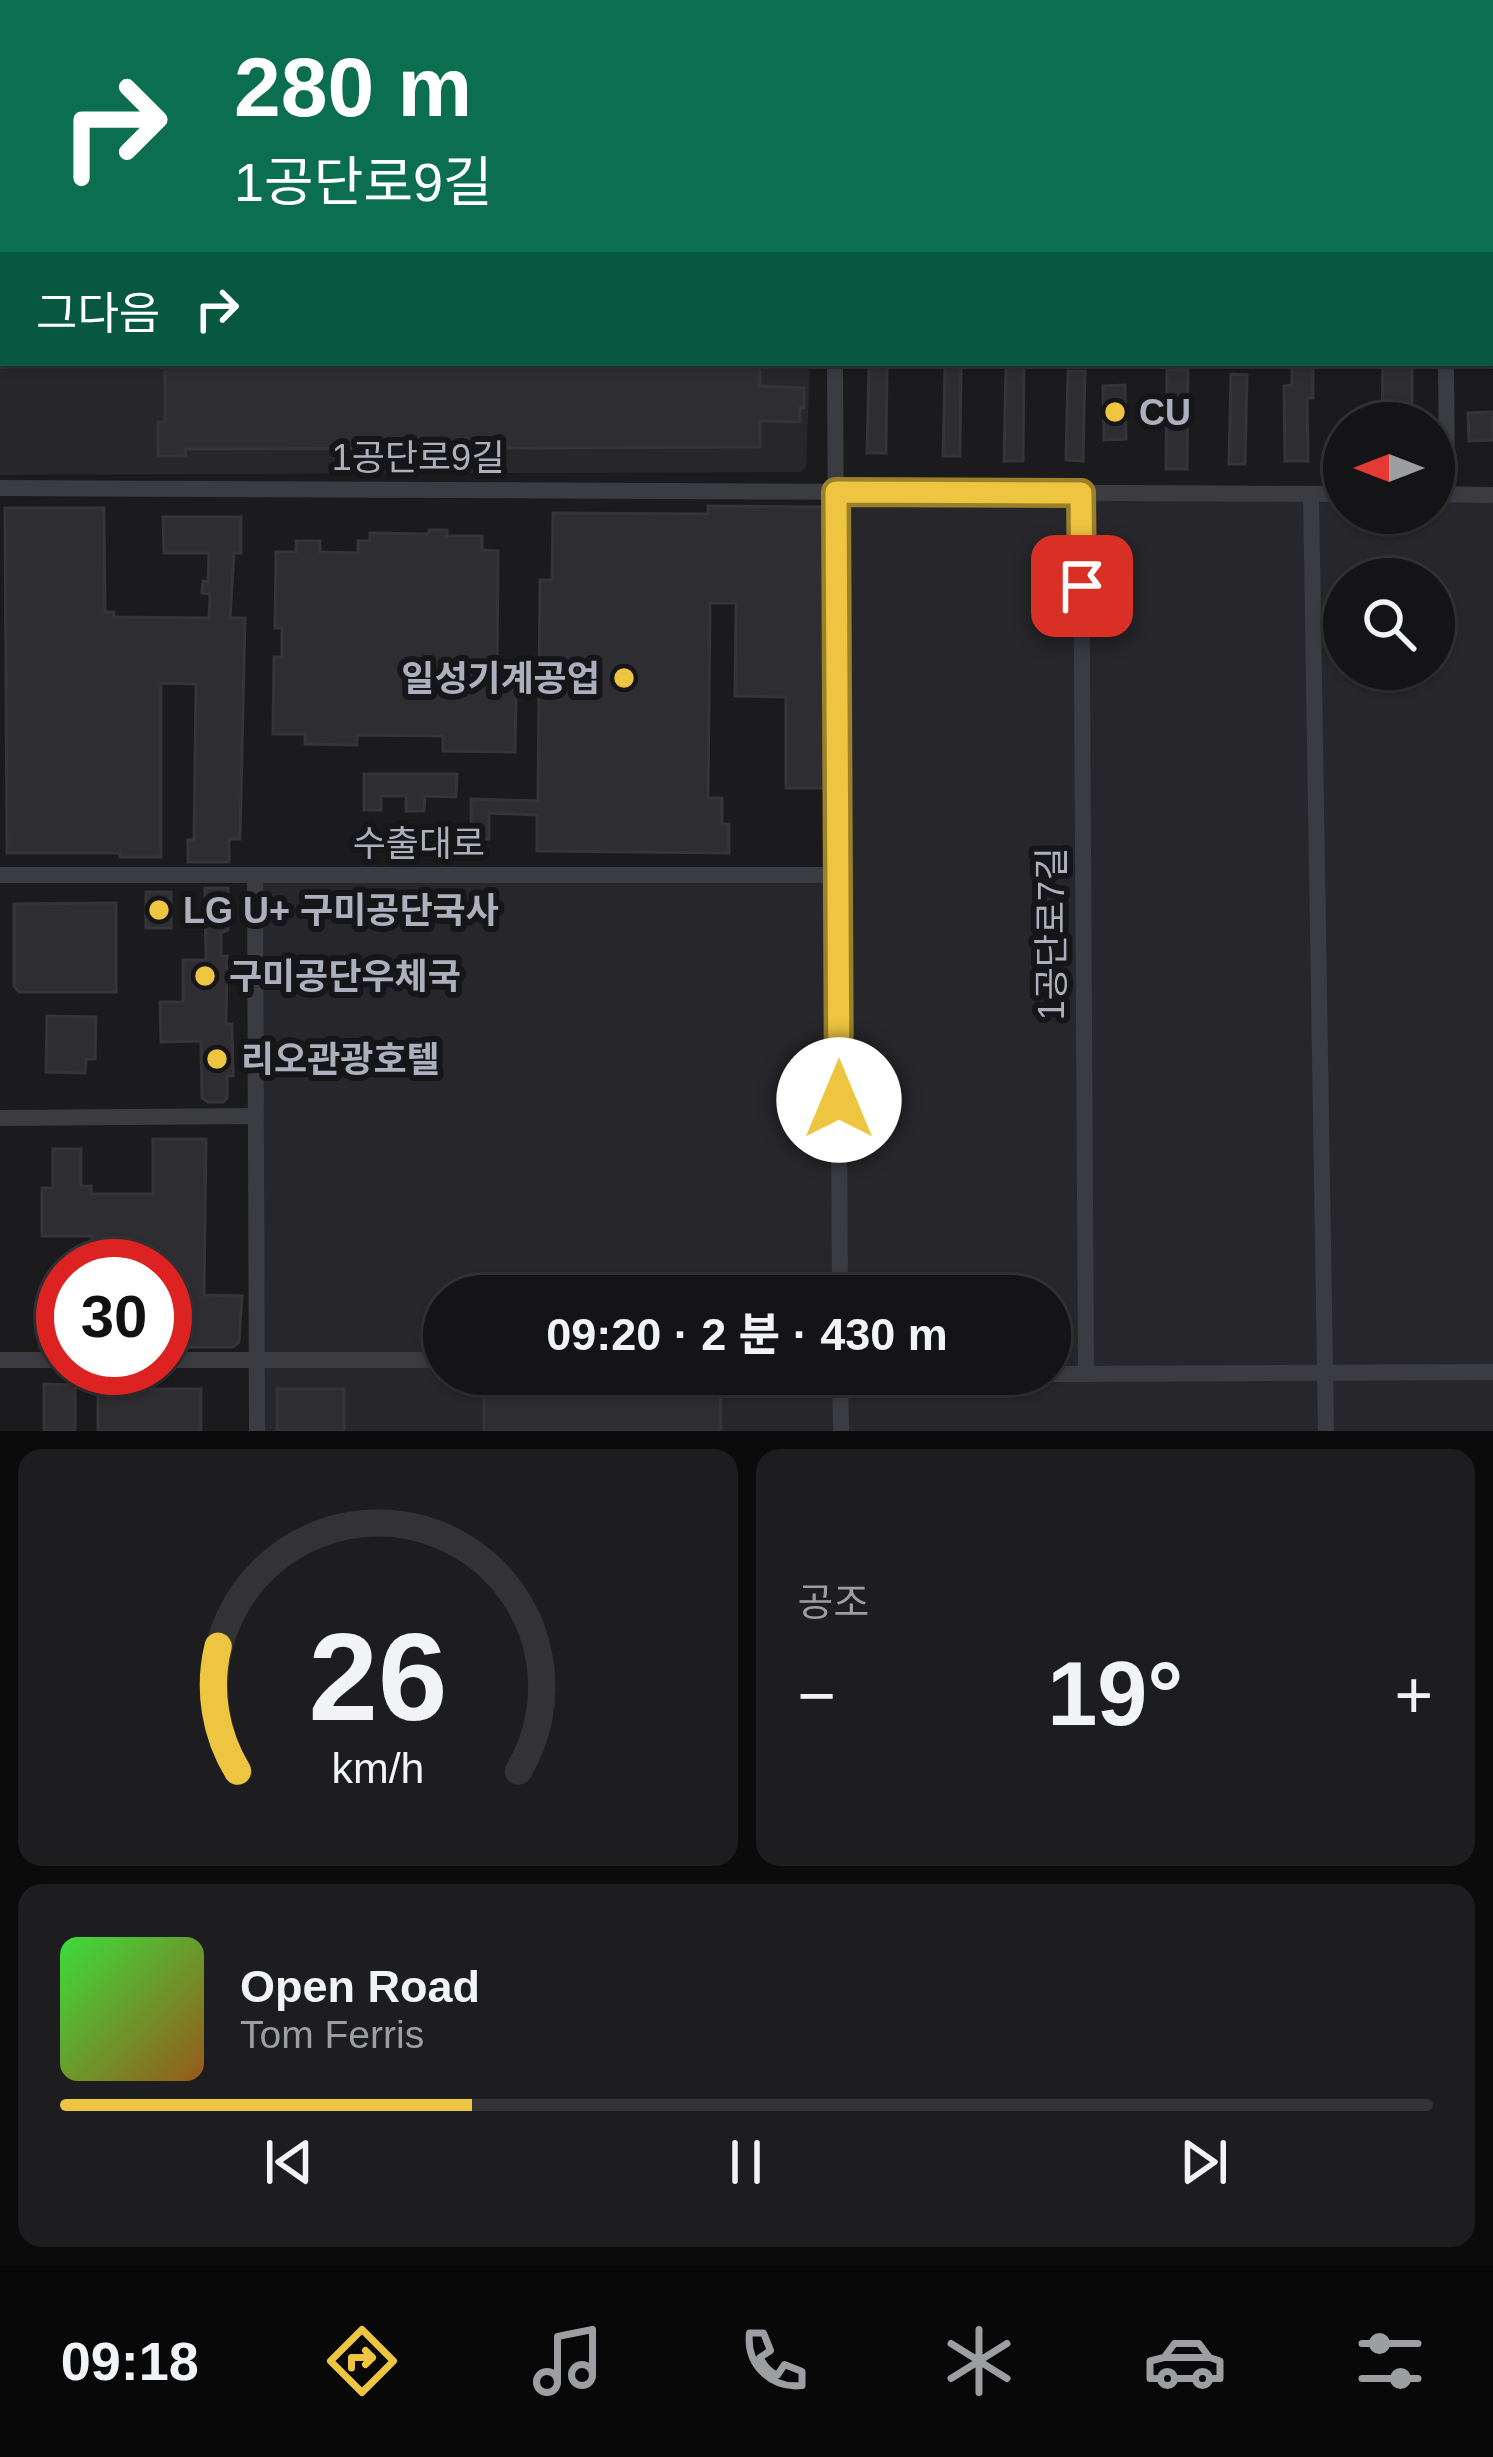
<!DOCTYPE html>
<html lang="ko">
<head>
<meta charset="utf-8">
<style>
	:root { --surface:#141416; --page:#1d1d1f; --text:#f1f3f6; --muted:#9d9ea1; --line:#333335; --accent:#eec541 }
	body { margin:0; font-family:Helvetica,"Noto Sans KR",sans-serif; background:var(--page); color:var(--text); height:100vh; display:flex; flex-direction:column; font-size:45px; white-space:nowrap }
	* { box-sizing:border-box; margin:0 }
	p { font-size:39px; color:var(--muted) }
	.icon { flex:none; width:66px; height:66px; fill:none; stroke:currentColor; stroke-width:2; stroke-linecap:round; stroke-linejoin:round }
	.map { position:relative; height:1431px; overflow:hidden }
	.side { display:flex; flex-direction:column; gap:18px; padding:18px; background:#0b0b0c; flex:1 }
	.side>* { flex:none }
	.hud { position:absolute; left:0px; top:0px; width:1494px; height:366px; box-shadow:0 3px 9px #0004,0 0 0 3px var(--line); background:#0b6e4f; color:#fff; overflow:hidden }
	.needle { width:78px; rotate:270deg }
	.fabs { position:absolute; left:1323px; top:402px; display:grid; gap:24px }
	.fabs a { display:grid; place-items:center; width:132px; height:132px; border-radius:50%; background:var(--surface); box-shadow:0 3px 9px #0004,0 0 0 3px var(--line); font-size:60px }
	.speed { position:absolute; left:36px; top:1239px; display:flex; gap:24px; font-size:60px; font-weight:700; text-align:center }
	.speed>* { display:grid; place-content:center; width:156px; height:156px; border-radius:50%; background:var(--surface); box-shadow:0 3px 9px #0004,0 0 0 3px var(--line); line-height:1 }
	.speed .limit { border:18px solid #d22; background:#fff; color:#111 }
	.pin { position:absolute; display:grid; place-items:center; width:102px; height:102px; color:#fff; margin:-51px; border-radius:24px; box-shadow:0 6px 18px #0006 }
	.me { position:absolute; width:132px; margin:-66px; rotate:0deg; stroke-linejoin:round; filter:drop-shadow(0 0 9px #0008) }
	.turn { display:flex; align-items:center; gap:42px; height:252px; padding:0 36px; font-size:54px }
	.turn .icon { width:156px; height:156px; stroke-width:2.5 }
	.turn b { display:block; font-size:84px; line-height:102px }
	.then { display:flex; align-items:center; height:114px; padding:0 36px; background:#0003; gap:24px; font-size:45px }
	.big { font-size:90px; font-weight:700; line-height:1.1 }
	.side .tile { flex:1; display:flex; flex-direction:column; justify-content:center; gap:18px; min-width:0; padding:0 42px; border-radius:24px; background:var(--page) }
	.side .dial { align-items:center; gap:0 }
	.dial svg { height:312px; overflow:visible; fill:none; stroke:var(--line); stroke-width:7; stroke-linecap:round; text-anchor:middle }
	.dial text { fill:var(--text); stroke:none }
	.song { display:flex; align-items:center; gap:36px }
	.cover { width:144px; height:144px; border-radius:18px; background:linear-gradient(135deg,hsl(120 70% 55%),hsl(30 70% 35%)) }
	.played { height:12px; border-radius:6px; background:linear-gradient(90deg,var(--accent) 30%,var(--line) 30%) }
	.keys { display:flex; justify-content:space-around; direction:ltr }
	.heat { display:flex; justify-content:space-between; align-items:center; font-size:66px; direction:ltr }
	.side .tiles { flex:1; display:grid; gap:18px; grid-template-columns:1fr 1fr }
	.tile:last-child { grid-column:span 2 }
	.trip { position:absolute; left:423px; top:1275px; width:648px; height:120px; border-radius:60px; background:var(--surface); box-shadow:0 3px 9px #0004,0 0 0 3px var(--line); font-weight:700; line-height:120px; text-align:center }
	.tab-bar { display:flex; height:192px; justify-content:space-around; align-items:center; background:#080809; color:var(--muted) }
	.tab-bar .icon { width:84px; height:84px }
	.tab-bar .on { color:var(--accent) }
	.tab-bar b { font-size:54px; color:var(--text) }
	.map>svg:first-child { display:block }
</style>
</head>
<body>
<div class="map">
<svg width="1493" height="1431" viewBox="0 0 1493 1431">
	<rect width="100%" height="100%" fill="#1b1a1d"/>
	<g fill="#27262a" fill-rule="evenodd">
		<polygon points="0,0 814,0 814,3 3,3 3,363 810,363 806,468 801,472 0,475"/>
		<path d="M836,492L1344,494V513H1434V494L1493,495V1431H257L255,876L838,875ZM1344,579H1434V669H1344ZM444,1296H1050V1374H444Z"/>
	</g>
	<g fill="#2e2d31" stroke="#353439" stroke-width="3">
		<polygon points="165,363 760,363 760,386 804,388 804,408 800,408 800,422 760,421 760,447 185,449 186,456 158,456 158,422 165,422"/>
		<polygon points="869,363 887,363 886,453 867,453"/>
		<polygon points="1292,363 1313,363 1313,398 1307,398 1308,461 1285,461 1284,386 1292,385"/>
		<polygon points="1383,363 1412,363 1412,423 1382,423"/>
		<polygon points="1006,365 1024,365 1023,461 1004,461"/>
		<polygon points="945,367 961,367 960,456 943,456"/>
		<polygon points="1167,370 1188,370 1187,469 1166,469"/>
		<polygon points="1068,371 1085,371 1083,461 1066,460"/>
		<polygon points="1231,374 1247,375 1245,464 1229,464"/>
		<polygon points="1125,385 1126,439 1104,440 1103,386"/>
		<polygon points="1493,412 1493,440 1469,441 1468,413"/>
		<polygon points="708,506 823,507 825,788 786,788 786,697 735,696 736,603 710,603 708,798 722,798 722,824 729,824 729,853 537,851 537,815 489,813 489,839 471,839 471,799 538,801 540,580 552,580 553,513 708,514"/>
		<polygon points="5,508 104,508 105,612 114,612 114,617 209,618 210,594 202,593 203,581 208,582 209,553 164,553 163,517 241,517 241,553 234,553 230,618 245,618 240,839 229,839 229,862 188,862 188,840 194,840 196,684 161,683 161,857 120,857 120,853 7,853"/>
		<polygon points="429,530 447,530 447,536 482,536 482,550 498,551 497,674 511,674 511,689 516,689 515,752 443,751 443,736 357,735 357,745 305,744 305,734 273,734 274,657 282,657 282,628 275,628 276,552 296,552 296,541 320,541 320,552 358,553 358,541 370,541 370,533 429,534"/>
		<polygon points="364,774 457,774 456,797 425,796 424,811 406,811 406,796 381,796 381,810 364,810"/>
		<polygon points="205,888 228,888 228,930 221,933 221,956 227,956 226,1024 232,1024 233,1076 227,1076 227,1098 223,1102 208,1102 202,1098 201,1041 161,1042 160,1002 183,1002 183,960 206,960"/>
		<rect x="146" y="892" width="25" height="36"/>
		<polygon points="116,903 116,992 19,992 14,986 14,904"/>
		<polygon points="47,1016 96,1017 95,1059 86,1059 85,1073 46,1072"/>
		<polygon points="153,1139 206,1139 204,1295 242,1296 239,1342 233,1347 170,1347 170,1307 165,1307 165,1266 92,1266 92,1236 42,1236 42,1188 53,1188 53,1149 81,1149 81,1186 91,1186 91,1194 153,1194"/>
		<rect x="40" y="1290" width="23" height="57"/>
		<polygon points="696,1374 720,1374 721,1431 484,1431 484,1388 595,1390 595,1381 696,1380"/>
		<polygon points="98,1377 151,1377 151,1389 201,1389 201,1431 98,1431"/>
		<polygon points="44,1384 75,1385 75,1431 44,1431"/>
		<rect x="277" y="1389" width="67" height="42"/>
	</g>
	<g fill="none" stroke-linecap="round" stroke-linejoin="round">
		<g stroke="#3b3c42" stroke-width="16">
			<polyline points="834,0 834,3"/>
			<polyline points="1203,0 1203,3"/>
			<polyline points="1335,0 1335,3"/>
			<polyline points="1443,0 1443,3"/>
			<polyline points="835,363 840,1296"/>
			<polyline points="1446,363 1447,495"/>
			<polyline points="0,488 1344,494"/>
			<polyline points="1081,493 1086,1374"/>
			<polyline points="1311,494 1326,1431"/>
			<polyline points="1434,494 1493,495"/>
			<polyline points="0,875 838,875"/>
			<polyline points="255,876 257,1431"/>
			<polyline points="0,1118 256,1116"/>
			<polyline points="0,1360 63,1360"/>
			<polyline points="165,1360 444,1360"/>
			<polyline points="840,1374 841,1431"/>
			<polyline points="840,1375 1493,1372"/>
		</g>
	</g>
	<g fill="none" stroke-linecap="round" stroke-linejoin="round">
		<defs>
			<polyline id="route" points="839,1100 836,492 1081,493 1082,586"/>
		</defs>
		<use href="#route" stroke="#9b802a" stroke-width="30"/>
		<use href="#route" stroke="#eec541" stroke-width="21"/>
	</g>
	<g fill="#eec541" stroke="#161518" stroke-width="4.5">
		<circle cx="1115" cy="412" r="12"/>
		<circle cx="624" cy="678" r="12"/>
		<circle cx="159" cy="910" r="12"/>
		<circle cx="205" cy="976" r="12"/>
		<circle cx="217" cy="1059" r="12"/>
	</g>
	<g text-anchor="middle" stroke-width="12" stroke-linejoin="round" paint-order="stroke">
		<g font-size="36" font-weight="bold" fill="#adb0bc" stroke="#161518" text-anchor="start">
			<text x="1139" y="425">CU</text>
			<text x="600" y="691" text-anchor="end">일성기계공업</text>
			<text x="183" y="923">LG U+ 구미공단국사</text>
			<text x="229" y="989">구미공단우체국</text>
			<text x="241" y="1072">리오관광호텔</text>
		</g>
		<g font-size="36" fill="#adb0bc" stroke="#161518">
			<text x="418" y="470">1공단로9길</text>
			<text x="419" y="856">수출대로</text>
			<text transform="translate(1051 934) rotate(-90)" y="13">1공단로7길</text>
		</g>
	</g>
</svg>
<div class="fabs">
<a><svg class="needle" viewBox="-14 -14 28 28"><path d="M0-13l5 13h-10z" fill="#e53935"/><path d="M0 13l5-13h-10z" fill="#9d9ea1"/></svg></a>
<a><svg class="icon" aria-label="search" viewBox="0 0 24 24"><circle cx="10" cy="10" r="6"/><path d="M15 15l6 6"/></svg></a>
</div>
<div class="speed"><div class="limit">30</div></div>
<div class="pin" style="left:1082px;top:586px;background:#d93025"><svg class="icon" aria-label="arrive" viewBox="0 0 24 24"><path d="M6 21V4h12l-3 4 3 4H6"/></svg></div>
<svg class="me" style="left:839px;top:1100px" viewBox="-20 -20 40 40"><circle r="19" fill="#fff"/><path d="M0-13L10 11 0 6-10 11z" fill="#eec541"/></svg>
<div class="trip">09:20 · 2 분 · 430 m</div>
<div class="hud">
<div class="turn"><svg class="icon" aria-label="right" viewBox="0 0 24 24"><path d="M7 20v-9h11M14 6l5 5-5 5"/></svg><div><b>280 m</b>1공단로9길</div></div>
<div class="then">그다음<svg class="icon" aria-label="right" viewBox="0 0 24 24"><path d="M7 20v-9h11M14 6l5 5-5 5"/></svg></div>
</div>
</div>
<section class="side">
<div class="tiles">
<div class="tile dial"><svg viewBox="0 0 100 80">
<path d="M14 69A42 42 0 1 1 86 69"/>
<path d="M14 69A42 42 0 0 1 9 37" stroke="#eec541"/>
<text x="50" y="56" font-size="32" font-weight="700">26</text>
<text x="50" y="72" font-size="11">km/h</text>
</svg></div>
<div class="tile"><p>공조</p>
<div class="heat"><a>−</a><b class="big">19°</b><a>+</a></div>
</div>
<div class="tile">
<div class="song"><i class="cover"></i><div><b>Open Road</b><p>Tom Ferris</p></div></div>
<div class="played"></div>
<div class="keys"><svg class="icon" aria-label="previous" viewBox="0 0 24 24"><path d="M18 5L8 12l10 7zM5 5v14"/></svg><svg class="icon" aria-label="pause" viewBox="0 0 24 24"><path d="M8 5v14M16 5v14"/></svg><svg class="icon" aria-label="next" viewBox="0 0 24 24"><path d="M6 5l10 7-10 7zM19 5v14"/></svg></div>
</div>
</div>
</section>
<nav class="tab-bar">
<b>09:18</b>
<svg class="icon on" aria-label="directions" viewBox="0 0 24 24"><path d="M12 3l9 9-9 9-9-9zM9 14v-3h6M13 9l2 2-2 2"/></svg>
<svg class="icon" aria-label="music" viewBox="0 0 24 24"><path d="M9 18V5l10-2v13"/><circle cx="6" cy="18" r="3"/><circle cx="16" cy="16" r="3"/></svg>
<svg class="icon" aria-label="phone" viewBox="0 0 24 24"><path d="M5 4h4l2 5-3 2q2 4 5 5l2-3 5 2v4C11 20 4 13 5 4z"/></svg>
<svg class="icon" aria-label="climate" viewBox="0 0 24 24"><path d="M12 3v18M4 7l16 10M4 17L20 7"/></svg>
<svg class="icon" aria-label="car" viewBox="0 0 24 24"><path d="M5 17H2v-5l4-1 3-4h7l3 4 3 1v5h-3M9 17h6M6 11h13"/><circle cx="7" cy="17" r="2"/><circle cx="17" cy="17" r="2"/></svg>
<svg class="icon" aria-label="filters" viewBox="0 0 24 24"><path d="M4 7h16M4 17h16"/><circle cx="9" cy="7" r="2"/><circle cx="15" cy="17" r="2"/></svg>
</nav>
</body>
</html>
